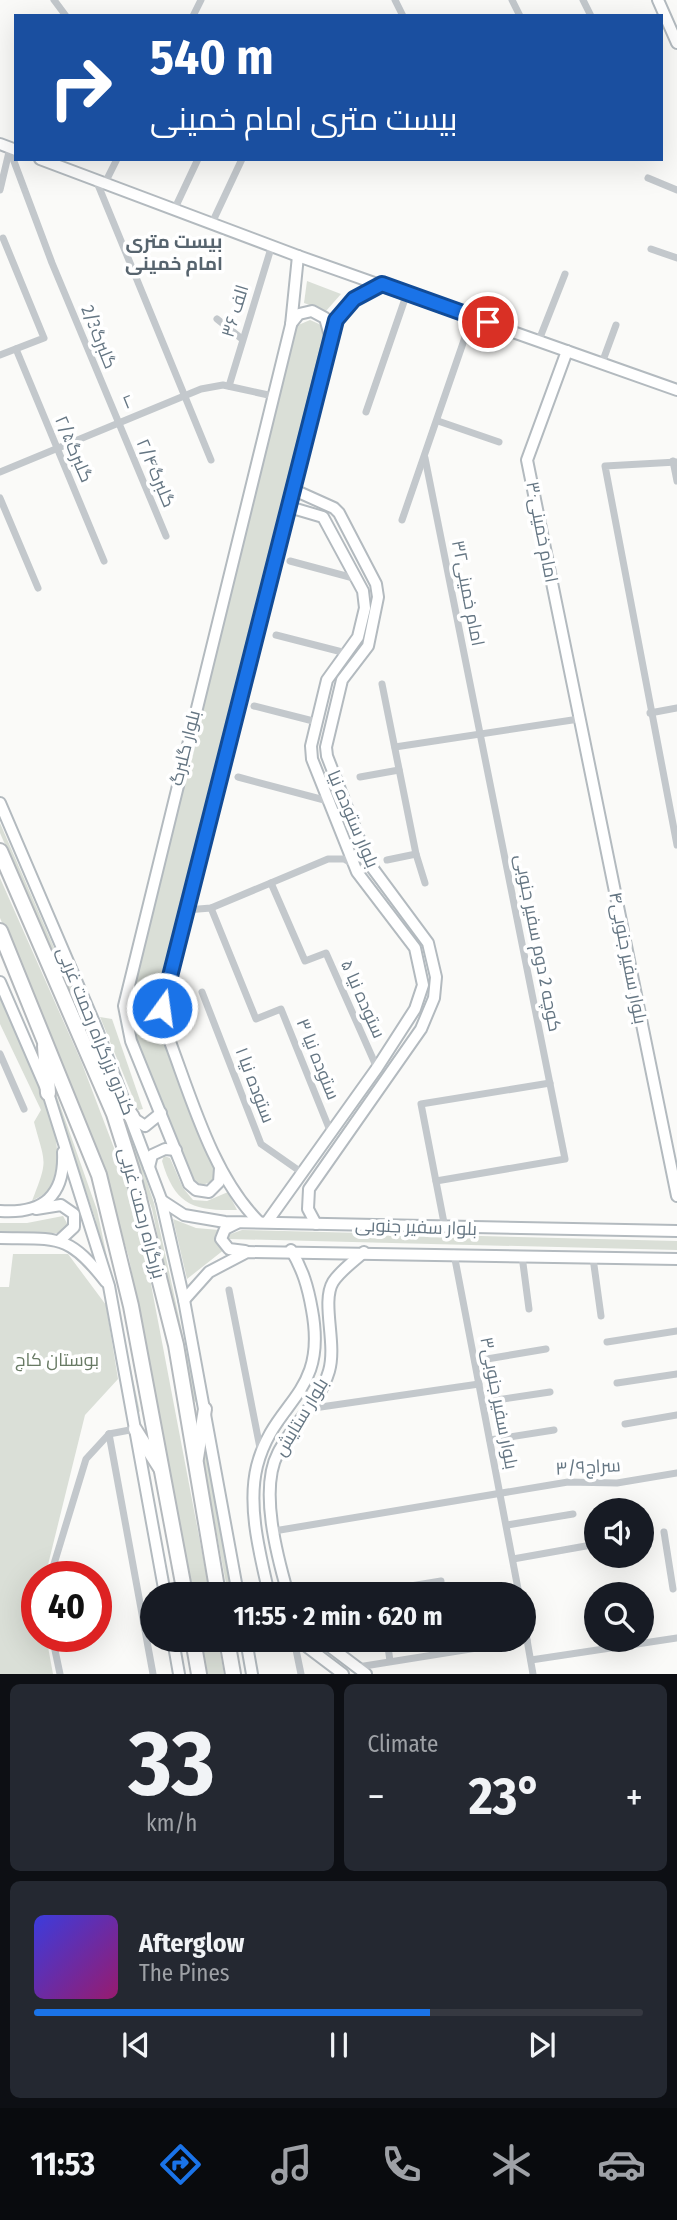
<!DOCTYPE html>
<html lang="en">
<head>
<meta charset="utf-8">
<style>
	:root { --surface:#171b24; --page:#242831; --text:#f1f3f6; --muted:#9ea1a6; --line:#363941; --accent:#1a73e8 }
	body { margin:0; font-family:"Fira Sans Condensed",Cairo,sans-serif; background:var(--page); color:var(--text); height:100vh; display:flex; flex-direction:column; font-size:26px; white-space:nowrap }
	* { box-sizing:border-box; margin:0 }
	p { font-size:23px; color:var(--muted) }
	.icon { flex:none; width:38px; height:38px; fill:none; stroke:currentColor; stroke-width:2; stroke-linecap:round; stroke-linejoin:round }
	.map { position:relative; height:1674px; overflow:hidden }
	.sheet { display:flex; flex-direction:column; gap:10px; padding:10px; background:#0d0f14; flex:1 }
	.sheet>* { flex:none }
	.top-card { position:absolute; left:14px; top:14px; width:649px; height:147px; border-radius:0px; box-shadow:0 7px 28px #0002; background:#1a4fa0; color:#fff; overflow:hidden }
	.fabs { position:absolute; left:584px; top:1498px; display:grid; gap:14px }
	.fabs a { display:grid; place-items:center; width:70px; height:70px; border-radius:50%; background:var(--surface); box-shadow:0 7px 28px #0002; font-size:35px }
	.speed { position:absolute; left:21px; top:1561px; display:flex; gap:14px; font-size:35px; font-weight:700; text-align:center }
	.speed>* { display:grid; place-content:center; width:91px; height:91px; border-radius:50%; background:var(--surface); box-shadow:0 7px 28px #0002; line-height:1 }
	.speed .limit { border:10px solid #d22; background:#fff; color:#111 }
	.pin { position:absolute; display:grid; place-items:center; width:60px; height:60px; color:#fff; margin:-30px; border:4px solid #fff; border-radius:50%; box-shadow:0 2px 7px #0007 }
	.me { position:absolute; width:77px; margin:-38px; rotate:14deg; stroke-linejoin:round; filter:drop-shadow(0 0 5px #0008) }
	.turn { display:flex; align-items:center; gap:24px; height:147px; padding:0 21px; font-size:32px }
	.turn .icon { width:91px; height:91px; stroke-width:2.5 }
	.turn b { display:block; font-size:49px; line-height:60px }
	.big { font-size:52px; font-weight:700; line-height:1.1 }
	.sheet .card { flex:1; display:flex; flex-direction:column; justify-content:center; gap:10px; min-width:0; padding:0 24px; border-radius:10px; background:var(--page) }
	.sheet .dial { align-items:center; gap:0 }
	.dial b { font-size:91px; line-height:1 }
	.song { display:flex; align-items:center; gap:21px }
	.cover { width:84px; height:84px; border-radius:10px; background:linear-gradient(135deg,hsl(240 70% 55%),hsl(320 70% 35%)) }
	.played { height:7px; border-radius:4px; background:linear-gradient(90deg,var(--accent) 65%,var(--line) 65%) }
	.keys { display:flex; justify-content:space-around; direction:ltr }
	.heat { display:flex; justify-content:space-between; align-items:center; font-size:38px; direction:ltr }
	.sheet .tiles { flex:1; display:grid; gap:10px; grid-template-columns:1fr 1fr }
	.card:last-child { grid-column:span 2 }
	.trip { position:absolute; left:140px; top:1582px; width:396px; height:70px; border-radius:35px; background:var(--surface); box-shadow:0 7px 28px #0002; font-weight:700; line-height:70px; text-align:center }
	.tab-bar { display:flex; height:112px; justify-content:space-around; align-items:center; background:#090b0e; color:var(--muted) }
	.tab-bar .icon { width:49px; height:49px }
	.tab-bar .selected { color:var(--accent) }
	.tab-bar b { font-size:32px; color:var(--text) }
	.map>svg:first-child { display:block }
</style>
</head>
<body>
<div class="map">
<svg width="677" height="1674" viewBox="0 0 677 1674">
	<rect width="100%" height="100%" fill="#fafaf8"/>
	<g fill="#dadfd7">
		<polygon points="307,281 341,294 326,311 304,303"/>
		<polygon points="310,320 319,324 324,331 279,525 159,995 158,1014 216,1168 213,1181 200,1186 194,1183 186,1166 135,1040 129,1007 296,326"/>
		<polygon points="0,823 108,1072 98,1057 0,833"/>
		<polygon points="0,878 81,1061 122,1169 146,1258 210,1594 192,1594 129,1258 104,1174 49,1031 0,918"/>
		<path d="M0,989C18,1030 79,1150 50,1189C46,1194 37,1198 32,1201C49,1158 45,1164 34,1122L41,1110L0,1024Z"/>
		<polygon points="100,1017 112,1019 143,1109 138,1110"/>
		<polygon points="54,1088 97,1210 140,1412 135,1409 95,1218 52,1093"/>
		<polygon points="112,1097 127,1122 154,1203 198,1404 191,1398 152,1209"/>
		<path d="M164,1156L170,1158L183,1188L193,1200L207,1201L228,1192L237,1210C193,1211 175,1205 162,1161Z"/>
		<polygon points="63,1216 69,1227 64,1233 0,1233 0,1223 27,1223"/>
		<polygon points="173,1219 196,1228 219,1230 225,1249 187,1279"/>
		<polygon points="242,1230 677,1241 677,1250 229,1239 228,1235"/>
		<polygon points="13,1254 68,1254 106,1305 118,1379 85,1415 45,1577 37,1577 37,1636 46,1636 53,1674 0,1674 0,1287 9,1287"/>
		<polygon points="204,1440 233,1594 228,1594 201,1451"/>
		<polygon points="200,1640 218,1640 224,1674 207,1674"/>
	</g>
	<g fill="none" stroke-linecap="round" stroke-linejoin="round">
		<defs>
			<g id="secondary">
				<polyline points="658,0 677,43"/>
				<polyline points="0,144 16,150"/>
				<polyline points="40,159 298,256 677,390"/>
				<polyline points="291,324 299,314 312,311 325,318 330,336"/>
				<polyline points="567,351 527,460 677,1196"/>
				<polyline points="294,490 334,508 339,513 376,584 378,597 368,646 342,680 326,747 327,756 368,862 428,943 436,977 434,998 421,1029 309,1189 308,1209 316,1224"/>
				<polyline points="0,803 96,1027 161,1199 184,1300 238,1594"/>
				<polyline points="0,982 48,1093 109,1286 165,1594"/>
				<polyline points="133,1118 145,1126 161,1113"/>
				<polyline points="149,1167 152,1155 165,1149 176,1150"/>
				<polyline points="220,1168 219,1182 209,1192 196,1190 189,1184 131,1041 124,1006 291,325 298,256"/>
				<polyline points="161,1200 184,1215 225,1222 677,1231"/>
				<polyline points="36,1209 61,1205 74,1214 74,1227 60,1240"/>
				<path d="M0,1211C43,1214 65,1196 63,1152"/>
				<path d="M259,1222C210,1173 189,1089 164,1026L162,1008L330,336C340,310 356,294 382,283"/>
				<polyline points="267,1222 377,1068 415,1009 423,985 415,948 357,872 312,759 311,746 327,680 358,637 365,608 363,591 323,517 289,507"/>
				<polyline points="237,1223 225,1229 221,1239 229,1249 245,1251"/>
				<path d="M0,1238C58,1239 68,1233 106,1282"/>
				<polyline points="184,1300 209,1272 247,1252 677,1259"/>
				<path d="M269,1594C260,1555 247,1506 257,1466C274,1399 328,1396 312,1310C308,1287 303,1270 291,1250"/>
				<path d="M288,1594C277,1556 259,1489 278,1453C292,1425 320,1402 329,1371C337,1343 321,1302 333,1282C340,1271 354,1261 364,1252"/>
				<polyline points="173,1640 179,1674"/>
				<polyline points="246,1640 252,1674"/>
				<polyline points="298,1640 343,1674"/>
				<polyline points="321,1640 366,1674"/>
			</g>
			<g id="primary">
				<polyline points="135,1429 161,1470"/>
				<polyline points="197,1458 205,1409"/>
			</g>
			<g id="highway">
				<polyline points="0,851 114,1114 132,1171 176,1345 218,1594"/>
				<polyline points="0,931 99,1175 131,1306 185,1594"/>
				<polyline points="45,1046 48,1093"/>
				<polyline points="105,1078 132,1117"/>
				<polyline points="193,1640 199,1674"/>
				<polyline points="227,1640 233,1674"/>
			</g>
		</defs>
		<use href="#secondary" stroke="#b3babf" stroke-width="14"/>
		<use href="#primary" stroke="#b5babe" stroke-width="16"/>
		<use href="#highway" stroke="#b4b9bd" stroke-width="18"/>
		<g stroke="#c3c8cc" stroke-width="7">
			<polyline points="54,0 66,16"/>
			<polyline points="395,0 403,16"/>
			<polyline points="512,0 520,16"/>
			<polyline points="583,0 591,16"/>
			<polyline points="193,16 201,0"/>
			<polyline points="9,148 52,263 166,536"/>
			<polyline points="648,178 677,190"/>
			<polyline points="96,180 211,460"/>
			<polyline points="105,183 117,159"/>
			<polyline points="0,190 9,152"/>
			<polyline points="175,208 198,159"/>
			<polyline points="212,223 242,159"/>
			<polyline points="651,249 677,258"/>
			<polyline points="217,319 242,339"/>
			<polyline points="539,340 565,274"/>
			<polyline points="16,349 104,561"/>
			<polyline points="0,355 44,338 3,238"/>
			<polyline points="602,363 616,325"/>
			<polyline points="229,386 272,245"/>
			<polyline points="366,412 407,293"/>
			<polyline points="438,421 499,442"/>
			<polyline points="425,458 565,1159 436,1181"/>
			<polyline points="673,461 677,481"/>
			<polyline points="677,462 605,466 677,845"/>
			<polyline points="0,472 201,389 223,385 273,396"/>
			<polyline points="0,498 38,588"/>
			<polyline points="402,520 472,317"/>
			<polyline points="290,561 357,579"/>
			<polyline points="276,635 346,653"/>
			<polyline points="382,684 416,854 387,860"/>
			<polyline points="254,706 317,722"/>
			<polyline points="650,713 677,708"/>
			<polyline points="395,747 579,719"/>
			<polyline points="238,777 328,801"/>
			<polyline points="360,777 399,770"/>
			<polyline points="416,854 425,883"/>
			<polyline points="271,883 305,961 326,953 377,1068"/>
			<polyline points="211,908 256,1019 281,1009 331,1133"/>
			<polyline points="186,910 211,908 328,859 344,859 353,864"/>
			<polyline points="202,992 261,1144 301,1172"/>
			<polyline points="0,1054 24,1109"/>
			<polyline points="445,1228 421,1104 550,1083"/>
			<polyline points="454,1254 519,1594"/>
			<polyline points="522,1256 529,1309"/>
			<polyline points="593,1258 601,1316"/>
			<polyline points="229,1290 261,1453"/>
			<polyline points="607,1342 677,1331"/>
			<polyline points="475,1361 546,1349"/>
			<polyline points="617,1383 677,1374"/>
			<polyline points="483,1402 550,1392"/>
			<polyline points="307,1409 479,1384"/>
			<polyline points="625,1424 677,1415"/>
			<polyline points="109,1434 153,1674"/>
			<polyline points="109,1434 135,1429"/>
			<polyline points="490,1440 554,1430"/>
			<polyline points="507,1525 573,1514"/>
			<polyline points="274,1531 568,1482 617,1483 677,1473"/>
			<polyline points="664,1532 673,1589"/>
			<polyline points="513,1559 597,1544"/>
			<polyline points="50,1577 86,1459 109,1434"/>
			<polyline points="362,1594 441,1581"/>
			<polyline points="523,1617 533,1674"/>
			<polyline points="52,1636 60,1674"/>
			<polyline points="294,1640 301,1674"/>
			<polyline points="387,1640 390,1661"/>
			<polyline points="531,1660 677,1638"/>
			<polyline points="358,1667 527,1640"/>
		</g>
		<use href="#secondary" stroke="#fff" stroke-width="10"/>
		<use href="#primary" stroke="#fff" stroke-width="12"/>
		<use href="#highway" stroke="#fff" stroke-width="14"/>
	</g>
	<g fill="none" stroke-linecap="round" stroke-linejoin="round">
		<defs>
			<polyline id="route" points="162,1008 336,320 354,299 382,284 488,322"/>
		</defs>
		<use href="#route" stroke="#114b97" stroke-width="18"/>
		<use href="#route" stroke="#1a73e8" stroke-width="12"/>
	</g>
	<g text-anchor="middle" stroke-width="7" stroke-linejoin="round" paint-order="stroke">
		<g font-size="18" fill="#657683" stroke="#fff">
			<text transform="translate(235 311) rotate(-73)" y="6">۳۶ الف</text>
			<text transform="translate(99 337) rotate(68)" y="6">2/3گلبرگ</text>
			<text transform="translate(128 402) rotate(-22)" y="6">۲</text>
			<text transform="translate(74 449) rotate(67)" y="6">گلبرگ۲/۵</text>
			<text transform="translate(156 473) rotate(67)" y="6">گلبرگ۲/۴</text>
			<text transform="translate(542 532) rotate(79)" y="6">امام خمینی۳۰</text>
			<text transform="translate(468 593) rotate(79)" y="6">امام خمینی۳۲</text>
			<text transform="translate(185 748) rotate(-76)" y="6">بلوار گلبرگ</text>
			<text transform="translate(353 819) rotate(67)" y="6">بلوار ستوده نیا</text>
			<text transform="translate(538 943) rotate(79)" y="6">کوچه 2 دوم سفیر جنوبی</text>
			<text transform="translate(628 958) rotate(79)" y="6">بلوار سفیر جنوبی۴</text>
			<text transform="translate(363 999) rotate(66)" y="6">ستوده نیا ۵</text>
			<text transform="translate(96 1031) rotate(68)" y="6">کندرو بزرگراه رحمت غربی</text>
			<text transform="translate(318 1059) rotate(68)" y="6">ستوده نیا ۳</text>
			<text transform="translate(255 1085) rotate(69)" y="6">ستوده نیا ۱</text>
			<text transform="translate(142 1213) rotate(75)" y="6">بزرگراه رحمت غربی</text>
			<text transform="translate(416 1227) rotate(2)" y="6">بلوار سفیر جنوبی</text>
			<text transform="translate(499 1403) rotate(79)" y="6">بلوار سفیر جنوبی۳</text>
			<text transform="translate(301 1417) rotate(-59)" y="6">بلوار ستایش</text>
			<text transform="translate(588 1467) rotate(-3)" y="6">سراج۳/۹</text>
		</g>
		<g font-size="18" fill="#687a64" stroke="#fff">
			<text x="57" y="1366">بوستان کاج</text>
		</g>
		<g font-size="19" font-weight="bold" fill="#57646e" stroke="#fff">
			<text x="174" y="248">بیست متری<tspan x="174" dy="22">امام خمینی</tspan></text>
		</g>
	</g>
</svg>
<div class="fabs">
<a><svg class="icon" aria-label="sound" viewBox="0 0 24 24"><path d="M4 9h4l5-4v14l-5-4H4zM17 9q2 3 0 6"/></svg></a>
<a><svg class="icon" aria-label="search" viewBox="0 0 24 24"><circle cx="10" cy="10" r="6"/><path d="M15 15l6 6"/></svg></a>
</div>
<div class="speed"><div class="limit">40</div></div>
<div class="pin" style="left:488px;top:322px;background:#d93025"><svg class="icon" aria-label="arrive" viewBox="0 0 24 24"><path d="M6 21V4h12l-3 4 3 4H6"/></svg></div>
<svg class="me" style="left:162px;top:1008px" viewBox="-20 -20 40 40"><circle r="17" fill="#1a73e8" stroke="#fff" stroke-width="3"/><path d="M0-11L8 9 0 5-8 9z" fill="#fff"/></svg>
<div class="trip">11:55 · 2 min · 620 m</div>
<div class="top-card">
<div class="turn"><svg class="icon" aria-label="right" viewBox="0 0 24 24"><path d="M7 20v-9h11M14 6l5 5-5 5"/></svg><div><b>540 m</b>بیست متری امام خمینی</div></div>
</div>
</div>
<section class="sheet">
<div class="tiles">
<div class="card dial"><b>33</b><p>km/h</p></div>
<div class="card"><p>Climate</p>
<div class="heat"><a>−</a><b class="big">23°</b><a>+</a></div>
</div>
<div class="card">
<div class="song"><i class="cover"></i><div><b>Afterglow</b><p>The Pines</p></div></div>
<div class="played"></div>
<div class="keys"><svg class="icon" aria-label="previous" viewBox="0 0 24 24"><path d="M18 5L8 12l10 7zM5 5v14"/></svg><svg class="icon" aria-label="pause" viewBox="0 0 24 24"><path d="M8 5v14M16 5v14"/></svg><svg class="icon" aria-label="next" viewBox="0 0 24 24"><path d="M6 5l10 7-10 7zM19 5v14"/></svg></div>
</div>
</div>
</section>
<nav class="tab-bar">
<b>11:53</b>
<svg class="icon selected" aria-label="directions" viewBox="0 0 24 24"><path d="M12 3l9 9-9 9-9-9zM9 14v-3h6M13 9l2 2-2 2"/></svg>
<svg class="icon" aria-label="music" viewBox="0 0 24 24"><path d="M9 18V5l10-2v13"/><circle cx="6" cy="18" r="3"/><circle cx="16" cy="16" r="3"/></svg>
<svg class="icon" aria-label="phone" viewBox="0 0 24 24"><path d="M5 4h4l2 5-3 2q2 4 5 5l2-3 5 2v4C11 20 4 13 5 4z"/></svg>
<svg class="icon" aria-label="climate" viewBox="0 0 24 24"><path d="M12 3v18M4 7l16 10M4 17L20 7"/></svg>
<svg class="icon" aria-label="car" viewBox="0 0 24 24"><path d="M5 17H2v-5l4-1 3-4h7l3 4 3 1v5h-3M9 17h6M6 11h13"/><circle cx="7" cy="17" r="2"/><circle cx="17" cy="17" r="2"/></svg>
</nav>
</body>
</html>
